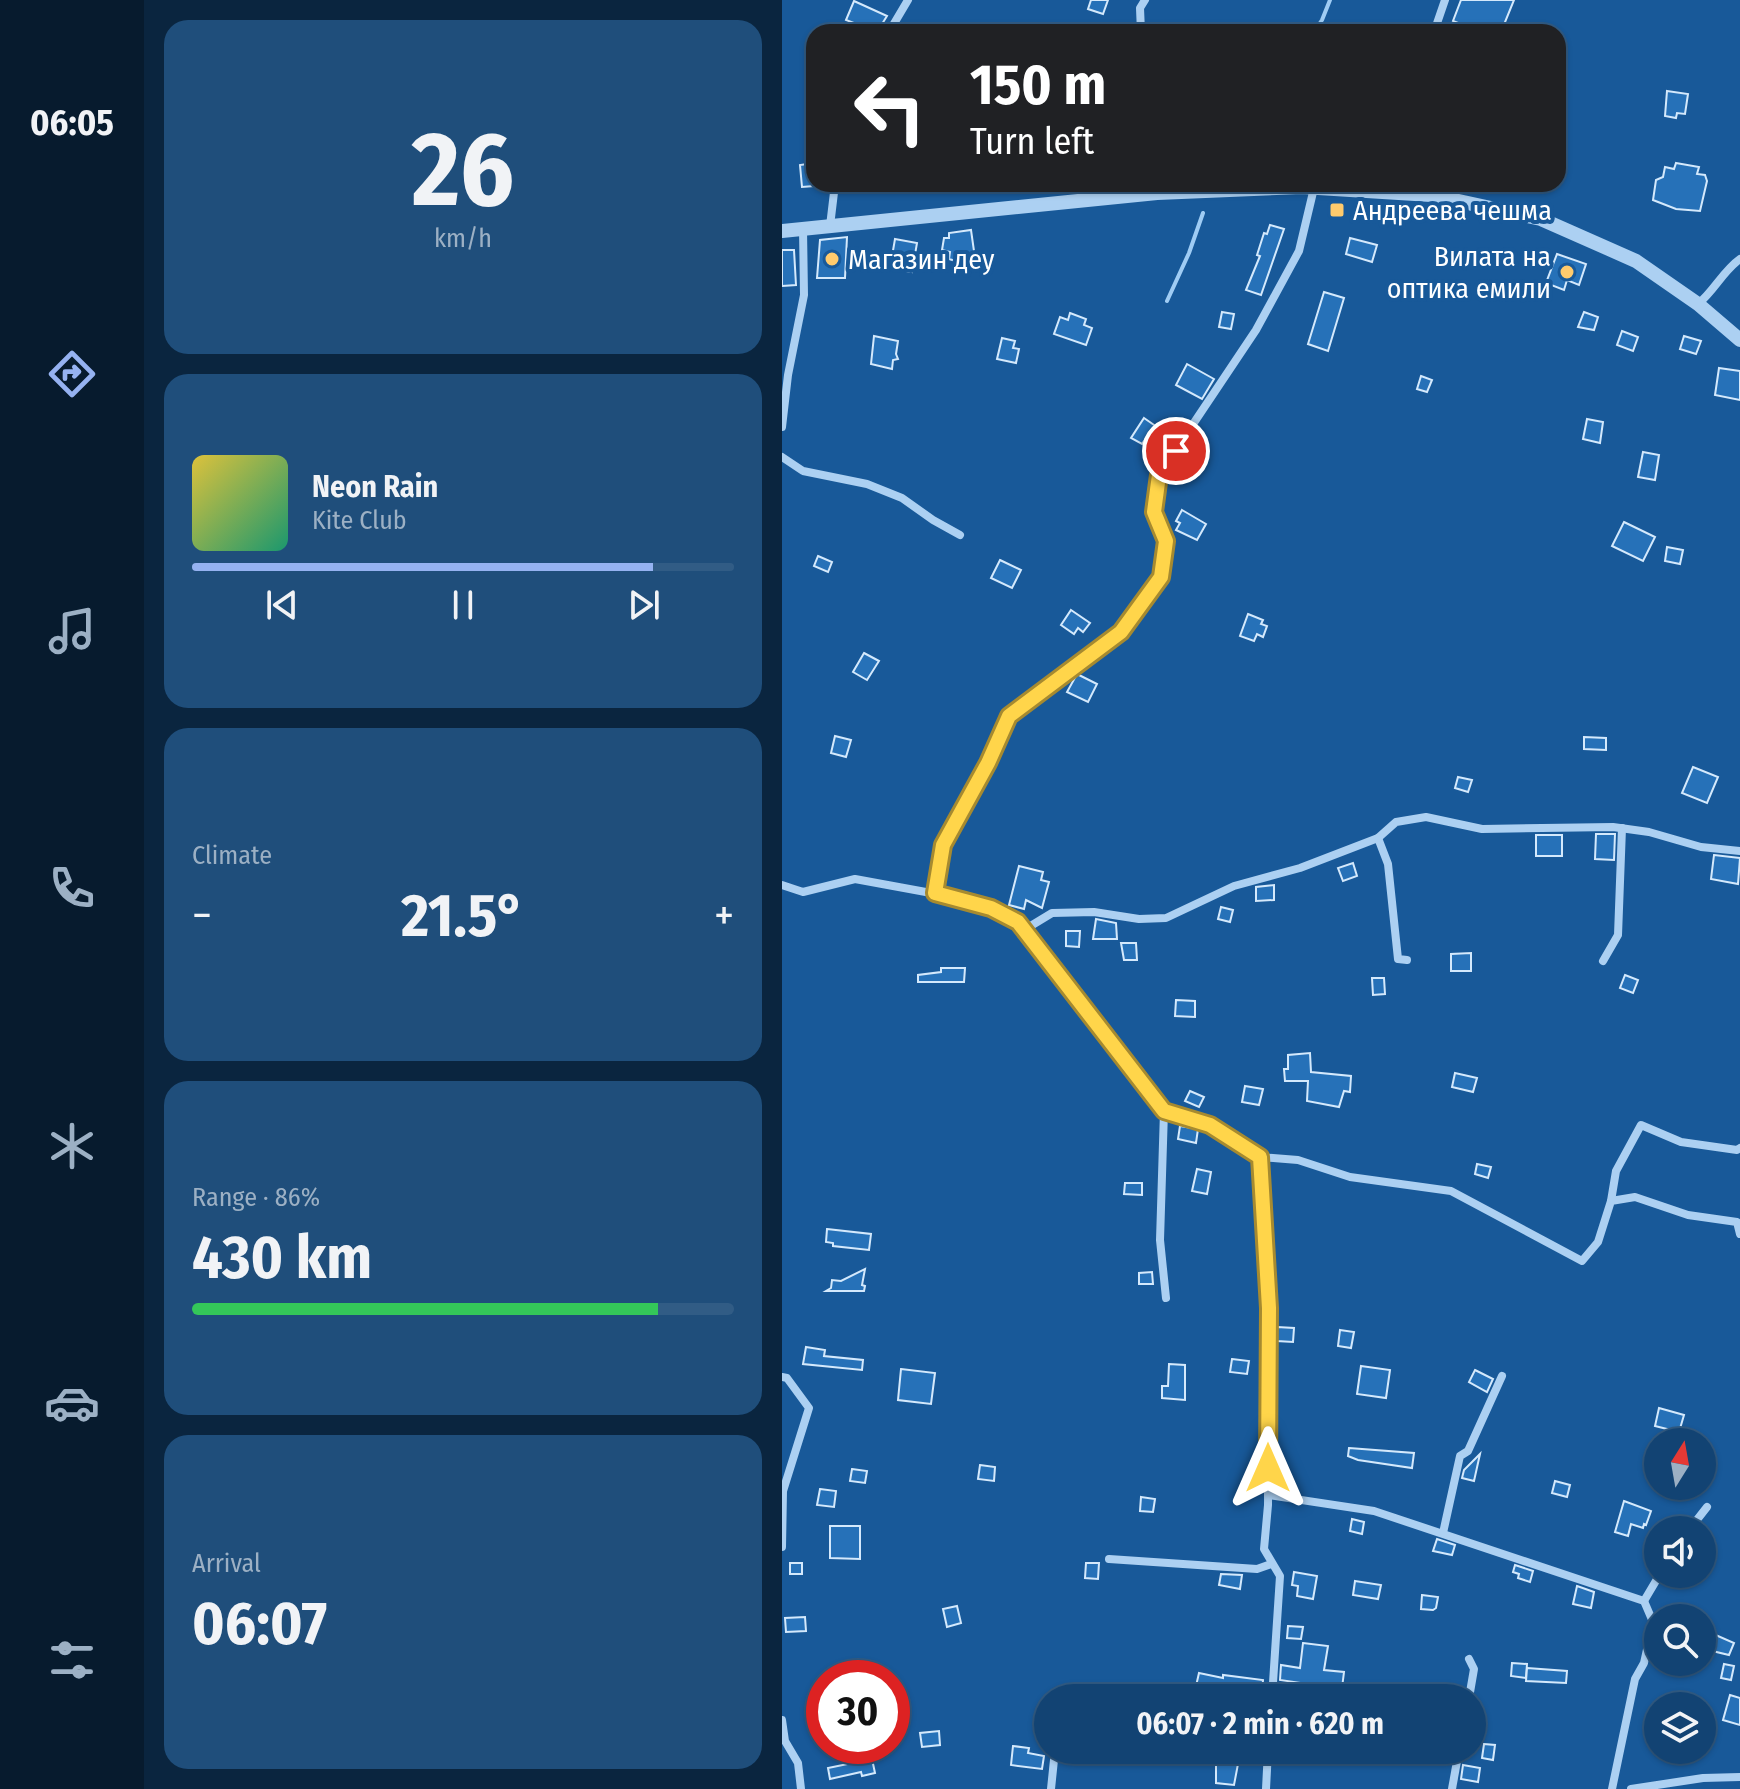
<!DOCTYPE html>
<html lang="en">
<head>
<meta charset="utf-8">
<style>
	:root { --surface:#124373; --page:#1f4e7b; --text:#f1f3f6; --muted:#9cb0c4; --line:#315c85; --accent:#95b2f1 }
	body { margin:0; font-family:"Fira Sans Condensed",sans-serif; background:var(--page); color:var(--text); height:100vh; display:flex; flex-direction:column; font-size:30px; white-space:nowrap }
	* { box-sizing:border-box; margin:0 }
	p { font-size:26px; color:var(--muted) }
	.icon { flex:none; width:44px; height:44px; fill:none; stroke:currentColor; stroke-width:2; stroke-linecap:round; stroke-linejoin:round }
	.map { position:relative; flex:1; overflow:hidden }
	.drawer { display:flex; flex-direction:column; gap:20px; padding:20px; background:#0a253f; width:638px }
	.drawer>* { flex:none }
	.banner { position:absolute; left:24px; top:24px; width:760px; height:168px; border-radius:24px; box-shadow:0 2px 6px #0004,0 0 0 2px var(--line); background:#202124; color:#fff; overflow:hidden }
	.needle { width:52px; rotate:11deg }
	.tools { position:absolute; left:862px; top:1428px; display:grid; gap:16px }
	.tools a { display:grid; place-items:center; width:72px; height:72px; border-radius:50%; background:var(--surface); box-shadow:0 2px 6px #0004,0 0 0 2px var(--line); font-size:40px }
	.speed { position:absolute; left:24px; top:1660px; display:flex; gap:16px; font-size:40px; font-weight:700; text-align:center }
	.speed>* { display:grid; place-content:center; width:104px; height:104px; border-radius:50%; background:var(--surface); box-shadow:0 2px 6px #0004,0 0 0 2px var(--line); line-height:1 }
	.speed .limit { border:12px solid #d22; background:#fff; color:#111 }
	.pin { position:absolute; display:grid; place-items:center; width:68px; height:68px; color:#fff; margin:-34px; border:4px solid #fff; border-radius:50%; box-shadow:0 2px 8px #0007 }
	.me { position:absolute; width:88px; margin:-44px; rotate:0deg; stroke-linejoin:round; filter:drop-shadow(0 0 6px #0008) }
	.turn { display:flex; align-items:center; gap:28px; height:168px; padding:0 32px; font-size:36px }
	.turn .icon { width:104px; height:104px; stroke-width:2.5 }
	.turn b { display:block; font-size:56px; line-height:68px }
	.big { font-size:60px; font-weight:700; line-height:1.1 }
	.drawer .card { flex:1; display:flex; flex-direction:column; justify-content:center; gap:12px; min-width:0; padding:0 28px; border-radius:24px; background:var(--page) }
	.drawer .dial { align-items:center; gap:0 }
	.dial b { font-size:104px; line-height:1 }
	.song { display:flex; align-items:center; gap:24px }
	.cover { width:96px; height:96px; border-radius:12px; background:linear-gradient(135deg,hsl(50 70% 55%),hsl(160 70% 35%)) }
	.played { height:8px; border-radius:4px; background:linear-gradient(90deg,var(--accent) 85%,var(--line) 85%) }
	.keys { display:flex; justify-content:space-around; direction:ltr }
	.heat { display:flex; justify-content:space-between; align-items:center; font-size:44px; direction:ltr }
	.charge { height:12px; border-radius:6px; background:linear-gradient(90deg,#34c759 86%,var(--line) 0) }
	.trip { position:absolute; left:252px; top:1684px; width:452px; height:80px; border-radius:40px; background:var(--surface); box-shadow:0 2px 6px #0004,0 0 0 2px var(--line); font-weight:700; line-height:80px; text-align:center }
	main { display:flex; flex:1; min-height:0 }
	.dock { display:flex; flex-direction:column; width:144px; justify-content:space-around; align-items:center; background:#071b2e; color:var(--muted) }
	.dock .icon { width:56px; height:56px }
	.dock .selected { color:var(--accent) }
	.dock b { font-size:36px; color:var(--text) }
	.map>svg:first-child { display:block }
</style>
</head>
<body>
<main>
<nav class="dock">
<b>06:05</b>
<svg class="icon selected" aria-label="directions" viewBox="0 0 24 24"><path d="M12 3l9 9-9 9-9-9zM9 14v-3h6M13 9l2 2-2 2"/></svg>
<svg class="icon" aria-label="music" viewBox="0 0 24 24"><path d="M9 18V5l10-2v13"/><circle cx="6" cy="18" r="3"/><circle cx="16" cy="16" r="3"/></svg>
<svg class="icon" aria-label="phone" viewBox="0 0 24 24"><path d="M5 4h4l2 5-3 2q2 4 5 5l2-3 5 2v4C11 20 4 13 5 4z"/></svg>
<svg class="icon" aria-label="climate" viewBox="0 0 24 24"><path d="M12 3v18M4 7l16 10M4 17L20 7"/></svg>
<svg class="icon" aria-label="car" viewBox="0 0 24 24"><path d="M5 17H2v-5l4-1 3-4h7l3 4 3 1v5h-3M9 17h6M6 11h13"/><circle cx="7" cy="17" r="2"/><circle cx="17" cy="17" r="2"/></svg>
<svg class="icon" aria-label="filters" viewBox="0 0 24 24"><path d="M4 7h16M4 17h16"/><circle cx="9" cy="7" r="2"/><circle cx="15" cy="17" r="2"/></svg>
</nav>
<section class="drawer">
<div class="card dial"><b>26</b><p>km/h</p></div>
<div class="card">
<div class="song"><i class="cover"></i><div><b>Neon Rain</b><p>Kite Club</p></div></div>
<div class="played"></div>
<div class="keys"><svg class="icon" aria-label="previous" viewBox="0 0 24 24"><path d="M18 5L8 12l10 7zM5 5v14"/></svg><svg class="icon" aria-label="pause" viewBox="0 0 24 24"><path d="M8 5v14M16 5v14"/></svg><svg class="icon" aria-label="next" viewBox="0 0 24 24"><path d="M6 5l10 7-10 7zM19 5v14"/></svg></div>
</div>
<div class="card"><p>Climate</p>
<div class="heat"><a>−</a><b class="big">21.5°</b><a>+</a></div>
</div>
<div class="card"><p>Range · 86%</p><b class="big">430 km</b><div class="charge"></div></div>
<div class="card"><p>Arrival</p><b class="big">06:07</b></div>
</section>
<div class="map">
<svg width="958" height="1789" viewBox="0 0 958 1789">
	<rect width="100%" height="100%" fill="#185999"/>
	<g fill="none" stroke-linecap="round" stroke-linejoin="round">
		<g stroke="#9fccf4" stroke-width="4">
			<polyline points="532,32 540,20 548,0"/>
			<polyline points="385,301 407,253 421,213"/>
		</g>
	</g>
	<g fill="#2671b8" stroke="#d4e9fc" stroke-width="2">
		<polygon points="309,0 326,0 321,14 306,9"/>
		<polygon points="679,0 732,0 719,32 699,32 671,21"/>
		<polygon points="72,1 105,16 95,32 64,20"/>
		<polygon points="885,91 906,94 903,114 895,113 894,118 883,116"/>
		<polygon points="32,163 32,186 20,187 18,165"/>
		<polygon points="894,163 917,167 915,174 923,175 925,181 918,211 894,209 871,200 874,180 881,177 883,167 892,169"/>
		<polygon points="488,225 502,229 479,295 464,290 478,256 475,255 482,233 485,234"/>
		<polygon points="189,230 192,251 190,266 167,259 168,252 160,250 162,238 167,238 167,233"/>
		<polygon points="65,237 63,278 35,278 38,240"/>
		<polygon points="568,238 595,245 590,262 564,254"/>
		<polygon points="113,239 135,243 130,272 108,268"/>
		<polygon points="0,250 12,250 14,285 0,286"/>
		<polygon points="775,254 804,264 797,285 785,280 782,290 764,283"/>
		<polygon points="542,292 562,298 546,351 526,344"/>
		<polygon points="440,312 452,314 449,329 437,327"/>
		<polygon points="802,312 816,317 812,330 796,327"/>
		<polygon points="288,313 304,319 302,325 310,328 304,345 272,334 278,317 286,320"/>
		<polygon points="840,331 856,337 851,351 835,345"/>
		<polygon points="92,336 116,341 114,354 116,359 111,360 110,369 89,364"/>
		<polygon points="902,336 919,341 914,354 898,349"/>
		<polygon points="220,338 233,341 231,348 237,349 234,363 215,359"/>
		<polygon points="405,364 432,379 420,399 394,385"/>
		<polygon points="937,368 958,371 958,400 933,395"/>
		<polygon points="639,376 650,380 645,392 635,389"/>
		<polygon points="362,418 385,434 377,446 364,438 360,444 349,438"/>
		<polygon points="805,419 821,422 818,443 801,439"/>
		<polygon points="861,452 877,455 873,480 856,477"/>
		<polygon points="400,510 424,524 415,540 394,530 398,523 394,521"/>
		<polygon points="842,522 873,537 861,561 830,546"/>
		<polygon points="885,547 901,550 898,564 883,561"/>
		<polygon points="36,556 50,562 46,572 32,566"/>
		<polygon points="218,560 239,570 230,588 209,578"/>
		<polygon points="289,610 308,623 301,632 296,628 292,634 279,625"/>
		<polygon points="466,614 481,620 479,624 485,626 481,637 475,634 472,641 458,636"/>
		<polygon points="82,653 97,661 85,680 71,672"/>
		<polygon points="295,674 315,684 306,702 285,692"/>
		<polygon points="53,736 69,740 64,757 49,753"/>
		<polygon points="802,737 824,738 824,750 802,749"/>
		<polygon points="911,767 936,777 925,803 900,793"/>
		<polygon points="676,777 690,780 686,792 673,788"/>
		<polygon points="814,834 833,834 832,860 813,859"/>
		<rect x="754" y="835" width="26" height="21"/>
		<polygon points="932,855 958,858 956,884 929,879"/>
		<polygon points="571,863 575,876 561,881 556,868"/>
		<polygon points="237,866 261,872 259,880 267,882 260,908 244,900 242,909 227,905"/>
		<polygon points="492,885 492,900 474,901 474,887"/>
		<polygon points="439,907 451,910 448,922 436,919"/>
		<polygon points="314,919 334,923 335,939 311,939"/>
		<polygon points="284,931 298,931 297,947 284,946"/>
		<polygon points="339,943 354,943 355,960 342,960"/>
		<polygon points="689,953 689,971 669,971 669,954"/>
		<polygon points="159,968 183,968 182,982 136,982 136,975 159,972"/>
		<polygon points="843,975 856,980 851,993 838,988"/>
		<polygon points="590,978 602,978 603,994 591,995"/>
		<polygon points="394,1000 413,1001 413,1017 393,1016"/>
		<polygon points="528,1053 529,1072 569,1076 568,1092 562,1091 557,1107 525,1101 526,1081 503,1081 502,1069 506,1069 506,1055"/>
		<polygon points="673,1073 695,1078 691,1092 670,1087"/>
		<polygon points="463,1086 481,1089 477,1105 460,1102"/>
		<polygon points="408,1091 422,1097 417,1107 403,1101"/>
		<polygon points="398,1126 416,1129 414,1143 396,1139"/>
		<polygon points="695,1164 709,1167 706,1178 693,1174"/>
		<polygon points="415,1169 429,1172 425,1194 410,1191"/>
		<polygon points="343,1183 360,1183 360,1195 342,1194"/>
		<polygon points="45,1229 89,1234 87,1250 51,1246 51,1243 44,1242"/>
		<polygon points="83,1269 80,1285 83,1286 82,1291 44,1291 49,1288 50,1280 59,1281"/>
		<polygon points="370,1272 371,1284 357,1284 357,1273"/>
		<polygon points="495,1327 512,1328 511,1342 495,1341"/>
		<polygon points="558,1330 572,1332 569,1348 556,1346"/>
		<polygon points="24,1347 43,1350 42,1356 81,1360 80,1370 21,1364"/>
		<polygon points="450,1359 467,1361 465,1374 448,1372"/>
		<polygon points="387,1364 403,1365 403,1400 380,1398 380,1386 386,1386"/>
		<polygon points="579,1366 608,1370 604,1398 575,1394"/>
		<polygon points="119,1369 153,1373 149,1404 116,1400"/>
		<polygon points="693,1370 711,1379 705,1392 687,1382"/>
		<polygon points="877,1408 902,1415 897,1432 873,1426"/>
		<polygon points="567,1448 632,1453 630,1468 576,1460 566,1456"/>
		<polygon points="698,1454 692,1481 680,1478 682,1470"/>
		<polygon points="198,1465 213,1467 212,1481 196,1479"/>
		<polygon points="70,1469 85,1471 83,1483 68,1481"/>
		<polygon points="773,1481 788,1485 785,1497 770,1493"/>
		<polygon points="38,1489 54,1491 52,1507 35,1505"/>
		<polygon points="359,1497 373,1499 371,1512 358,1511"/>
		<polygon points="842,1501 869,1511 864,1525 862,1524 861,1528 849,1524 846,1536 833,1532"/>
		<polygon points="570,1519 582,1522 580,1534 568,1531"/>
		<polygon points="48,1526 78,1526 78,1559 48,1558"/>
		<polygon points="655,1539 673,1545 670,1555 651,1551"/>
		<rect x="8" y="1563" width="12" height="11"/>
		<polygon points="304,1563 317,1563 316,1579 303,1578"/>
		<polygon points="733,1565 751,1571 748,1582 736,1578 737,1574 731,1572"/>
		<polygon points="512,1572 535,1576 531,1599 515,1596 516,1586 510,1585"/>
		<polygon points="439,1574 460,1575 458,1589 437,1585"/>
		<polygon points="573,1581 599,1585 596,1599 571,1595"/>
		<polygon points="795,1586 812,1592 809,1608 791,1604"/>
		<polygon points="640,1595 656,1597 654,1608 651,1610 639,1609"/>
		<polygon points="175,1606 179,1623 165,1627 161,1609"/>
		<polygon points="23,1617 24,1631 4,1632 3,1618"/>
		<polygon points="506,1626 521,1627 519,1639 505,1638"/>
		<polygon points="920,1629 952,1643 947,1655 926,1650 920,1663"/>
		<polygon points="521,1643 546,1646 542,1670 562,1672 559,1696 524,1698 526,1684 498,1680 499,1665 518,1668"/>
		<polygon points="730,1663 745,1664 744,1678 729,1676"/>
		<polygon points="942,1664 952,1666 949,1680 939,1678"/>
		<polygon points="745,1668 785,1671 784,1683 744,1681"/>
		<polygon points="417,1673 441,1678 441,1675 481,1680 480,1691 455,1687 454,1691 432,1690 414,1686"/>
		<polygon points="948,1695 958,1698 958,1725 941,1720"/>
		<polygon points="157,1731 158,1745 140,1747 138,1733"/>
		<polygon points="702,1744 713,1745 711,1760 700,1758"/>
		<polygon points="231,1746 247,1748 246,1753 262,1756 260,1769 229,1765"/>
		<polygon points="434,1758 456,1764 452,1785 434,1783"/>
		<polygon points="90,1759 93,1773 80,1776 79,1772 48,1779 46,1768"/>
		<polygon points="681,1765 698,1768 696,1782 679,1779"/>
	</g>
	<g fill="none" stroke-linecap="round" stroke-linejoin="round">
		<g stroke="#acd0f2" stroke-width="8">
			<polyline points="107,32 126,0"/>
			<polyline points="359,32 358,8 363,0"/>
			<polyline points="652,32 663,0"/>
			<polyline points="48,226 53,184"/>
			<path d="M916,304C932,291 941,271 958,259"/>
			<polyline points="0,427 6,375 22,295 21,229"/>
			<polyline points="0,457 21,471 85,484 120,498 151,520 178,535"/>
			<polyline points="596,838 606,864 616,959 625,960"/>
			<polyline points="0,885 21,892 73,879 171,897 209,908 236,922 382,1111 428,1125 478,1157 487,1308 486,1505 482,1549 498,1576 490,1698"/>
			<polyline points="153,893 161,845 206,763 227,716 339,632 379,577 384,541 372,512 377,475 474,330 517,251 532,188"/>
			<polyline points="242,930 270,913 312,912 357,919 384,918 452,886 518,868 596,838 614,822 644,817 700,829 831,827 867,832 919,847 958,851"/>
			<polyline points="821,961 836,935 840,828"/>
			<polyline points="382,1111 378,1240 384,1298"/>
			<polyline points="478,1157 516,1160 568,1177 669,1191 800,1261 816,1242 829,1201 853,1197 906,1215 955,1222 958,1234"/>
			<polyline points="829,1201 834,1171 859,1125 899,1142 955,1150 958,1148"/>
			<polyline points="0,1377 5,1378 27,1408 1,1491 0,1547"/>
			<polyline points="486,1495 592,1511 862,1601 871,1622 862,1663 853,1679 830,1789"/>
			<polyline points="907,1530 925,1507"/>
			<polyline points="661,1533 678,1456 686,1451 720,1376"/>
			<polyline points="327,1559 475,1569 489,1564"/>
			<polyline points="862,1601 878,1574"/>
			<polyline points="687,1659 692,1669 687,1698"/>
			<polyline points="0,1720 3,1741 16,1763 19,1789"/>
			<polyline points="269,1789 273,1750"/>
			<polyline points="484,1789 486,1750"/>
			<polyline points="670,1789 677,1750"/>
			<polyline points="849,1789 921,1778 958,1777"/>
		</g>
		<polyline stroke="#acd0f2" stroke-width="14" points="0,231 375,193 520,187 649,195 759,219 854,261 916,304 958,340"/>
	</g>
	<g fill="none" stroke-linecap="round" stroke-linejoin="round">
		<defs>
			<polyline id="route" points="394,451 377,475 372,512 384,541 379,577 339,632 227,716 206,763 161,845 153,893 209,908 236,922 382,1111 428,1125 478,1157 487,1308 486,1468"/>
		</defs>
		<use href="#route" stroke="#a68a30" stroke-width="20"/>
		<use href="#route" stroke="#ffd54a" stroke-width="14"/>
	</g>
	<g fill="#ffcb6d" stroke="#185999" stroke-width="3">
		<rect x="547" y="202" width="16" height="16" rx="4"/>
		<circle cx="50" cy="259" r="8"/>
		<circle cx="785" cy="272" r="8"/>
	</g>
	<g text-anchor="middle" stroke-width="8" stroke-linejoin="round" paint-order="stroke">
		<g font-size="28" fill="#fff" stroke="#185999" text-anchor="start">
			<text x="571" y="220">Андреева чешма</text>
			<text x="769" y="266" text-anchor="end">Вилата на<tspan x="769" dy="32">оптика емили</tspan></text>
			<text x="66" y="269">Магазин деу</text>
		</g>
	</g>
</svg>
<div class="tools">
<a><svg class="needle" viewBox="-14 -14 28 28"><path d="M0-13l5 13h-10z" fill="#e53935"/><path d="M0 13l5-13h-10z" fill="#9cb0c4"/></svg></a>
<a><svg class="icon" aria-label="sound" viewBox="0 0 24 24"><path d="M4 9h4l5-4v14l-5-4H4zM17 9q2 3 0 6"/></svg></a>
<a><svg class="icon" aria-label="search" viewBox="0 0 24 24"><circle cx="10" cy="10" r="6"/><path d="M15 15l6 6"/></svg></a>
<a><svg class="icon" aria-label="layers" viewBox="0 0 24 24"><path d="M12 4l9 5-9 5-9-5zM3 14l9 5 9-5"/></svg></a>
</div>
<div class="speed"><div class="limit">30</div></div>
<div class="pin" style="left:394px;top:451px;background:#d93025"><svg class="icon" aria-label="arrive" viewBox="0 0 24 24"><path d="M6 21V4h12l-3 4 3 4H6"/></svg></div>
<svg class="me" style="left:486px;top:1468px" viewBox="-20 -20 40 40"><path d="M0-17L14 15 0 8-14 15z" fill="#ffd54a" stroke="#fff" stroke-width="4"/></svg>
<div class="trip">06:07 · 2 min · 620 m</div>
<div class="banner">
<div class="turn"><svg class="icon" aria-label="left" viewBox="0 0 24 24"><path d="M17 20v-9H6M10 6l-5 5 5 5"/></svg><div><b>150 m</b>Turn left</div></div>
</div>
</div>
</main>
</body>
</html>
